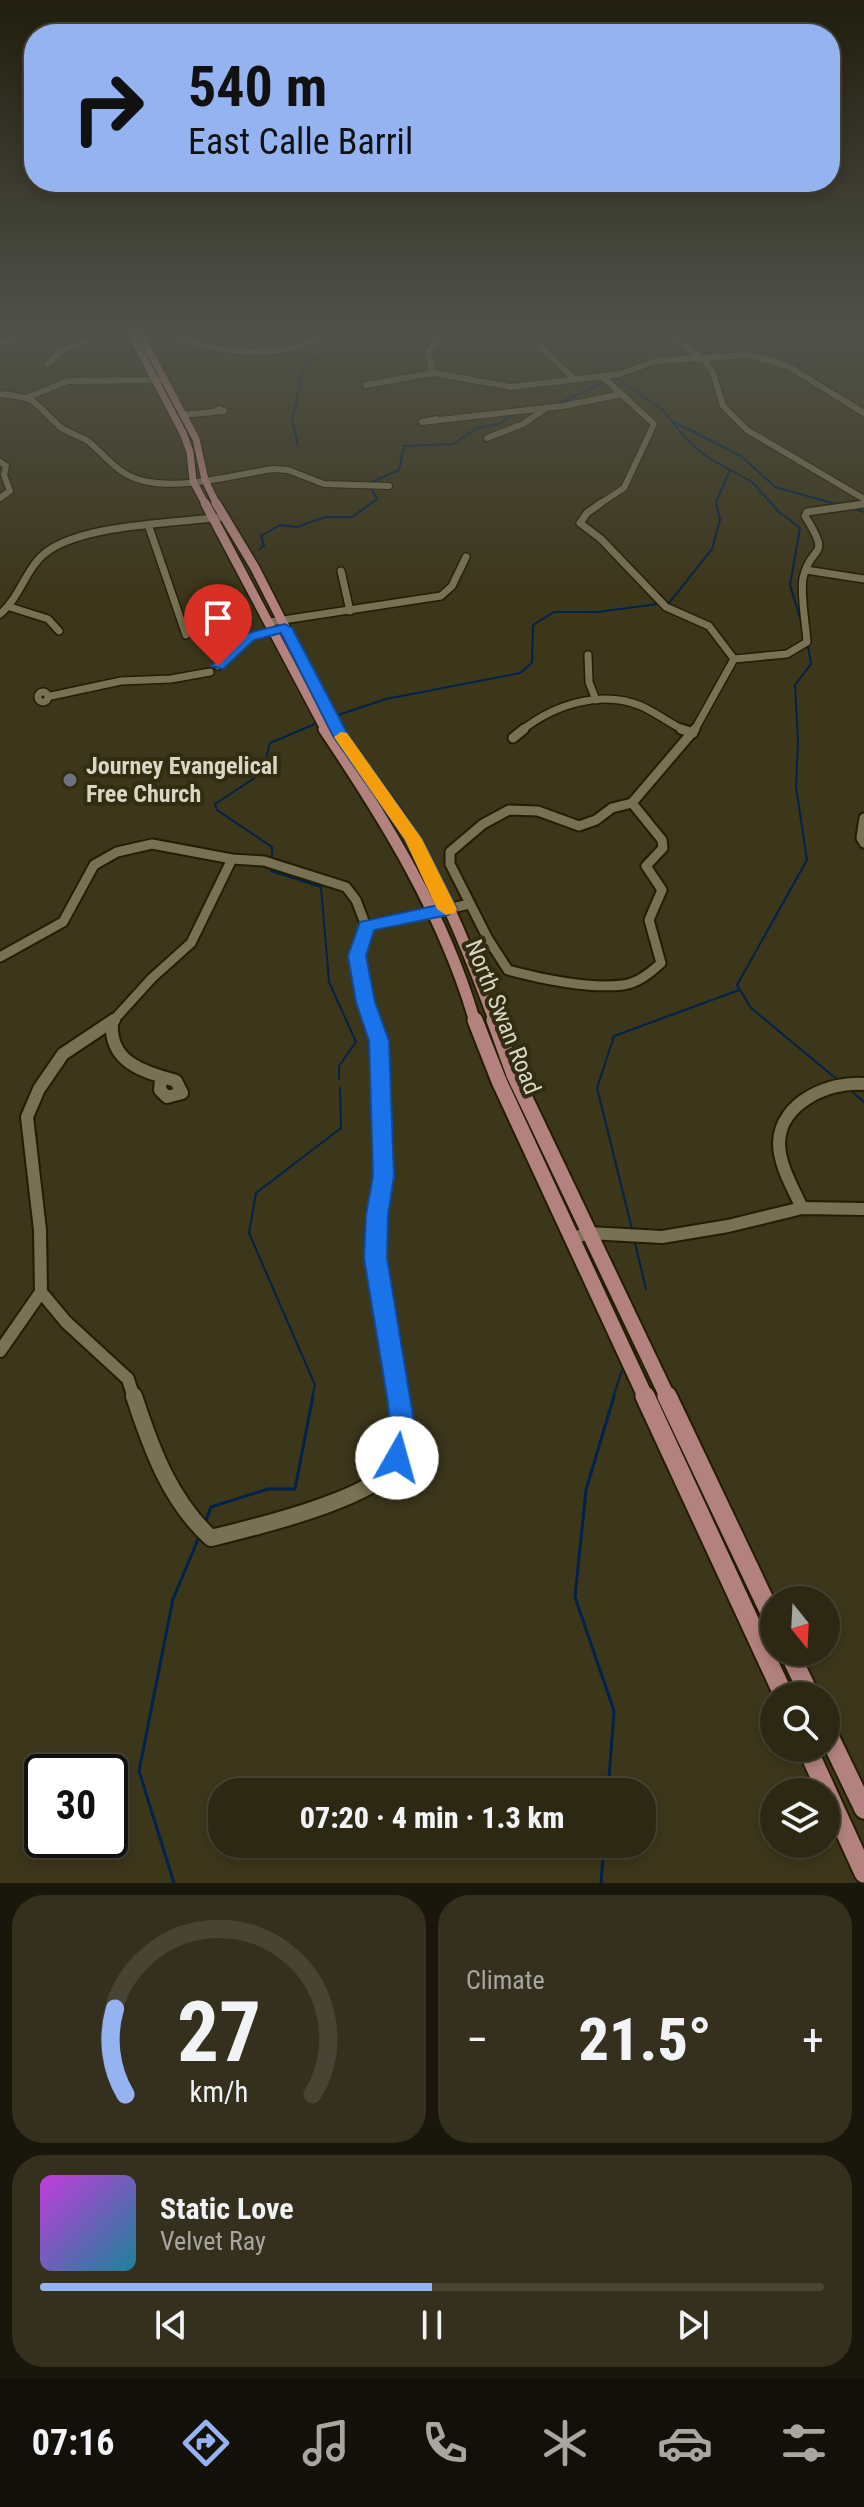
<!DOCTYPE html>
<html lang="en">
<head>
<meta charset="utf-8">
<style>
	:root { --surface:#2d2814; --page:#35301d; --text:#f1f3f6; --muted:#a7a6a0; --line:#484434; --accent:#95b2f1 }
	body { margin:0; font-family:"Roboto Condensed",sans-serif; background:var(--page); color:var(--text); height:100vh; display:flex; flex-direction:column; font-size:30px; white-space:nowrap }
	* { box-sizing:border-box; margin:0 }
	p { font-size:26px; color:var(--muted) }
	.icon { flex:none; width:44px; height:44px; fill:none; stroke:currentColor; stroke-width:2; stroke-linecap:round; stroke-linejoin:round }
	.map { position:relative; height:1883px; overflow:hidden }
	.drawer { display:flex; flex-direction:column; gap:12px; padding:12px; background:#19160b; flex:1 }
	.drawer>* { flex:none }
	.guide { position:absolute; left:24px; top:24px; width:816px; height:168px; border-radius:32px; box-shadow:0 4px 12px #0003,0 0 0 2px var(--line); background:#95b2f1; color:#111; overflow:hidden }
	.needle { width:52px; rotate:162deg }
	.buttons { position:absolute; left:760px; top:1586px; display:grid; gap:16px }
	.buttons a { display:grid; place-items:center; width:80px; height:80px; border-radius:50%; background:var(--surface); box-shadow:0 4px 12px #0003,0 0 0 2px var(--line); font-size:40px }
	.speed { position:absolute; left:24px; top:1754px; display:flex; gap:16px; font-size:40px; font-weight:700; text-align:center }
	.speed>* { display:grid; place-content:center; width:104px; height:104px; border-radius:50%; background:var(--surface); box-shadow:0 4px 12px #0003,0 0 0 2px var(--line); line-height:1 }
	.speed .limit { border:4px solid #111; border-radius:12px; background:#fff; color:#111 }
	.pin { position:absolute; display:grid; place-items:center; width:68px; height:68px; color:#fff; margin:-82px -34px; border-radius:50% 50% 50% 0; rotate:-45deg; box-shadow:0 0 8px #0007 }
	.pin .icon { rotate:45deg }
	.me { position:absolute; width:88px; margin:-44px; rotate:7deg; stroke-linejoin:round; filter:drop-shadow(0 0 6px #0008) }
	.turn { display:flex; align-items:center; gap:28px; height:168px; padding:0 32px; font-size:36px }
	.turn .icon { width:104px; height:104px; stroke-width:2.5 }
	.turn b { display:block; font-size:56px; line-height:68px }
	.big { font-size:60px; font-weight:800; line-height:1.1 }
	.drawer .card { flex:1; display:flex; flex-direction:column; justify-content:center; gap:12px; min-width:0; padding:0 28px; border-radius:32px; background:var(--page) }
	.drawer .dial { align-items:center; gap:0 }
	.dial svg { height:208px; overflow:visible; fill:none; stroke:var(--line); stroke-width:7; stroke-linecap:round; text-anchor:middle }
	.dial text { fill:var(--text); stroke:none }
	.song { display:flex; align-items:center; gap:24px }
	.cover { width:96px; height:96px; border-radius:12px; background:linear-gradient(135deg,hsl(290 70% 55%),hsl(190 70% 35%)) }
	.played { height:8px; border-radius:4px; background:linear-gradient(90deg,var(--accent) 50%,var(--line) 50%) }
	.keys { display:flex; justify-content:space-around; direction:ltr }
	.heat { display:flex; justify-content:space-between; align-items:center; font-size:44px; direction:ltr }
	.drawer .tiles { flex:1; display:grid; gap:12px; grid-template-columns:1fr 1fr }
	.card:last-child { grid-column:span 2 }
	.trip { position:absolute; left:208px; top:1778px; width:448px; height:80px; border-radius:32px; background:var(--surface); box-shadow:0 4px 12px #0003,0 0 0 2px var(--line); font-weight:800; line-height:80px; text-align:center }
	.tabs { display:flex; height:128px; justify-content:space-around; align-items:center; background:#121008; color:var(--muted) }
	.tabs .icon { width:56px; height:56px }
	.tabs .on { color:var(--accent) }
	.tabs b { font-size:36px; color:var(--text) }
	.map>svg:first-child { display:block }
</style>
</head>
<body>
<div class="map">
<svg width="864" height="1883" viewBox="0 0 864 1883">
	<rect width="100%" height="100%" fill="#3c361b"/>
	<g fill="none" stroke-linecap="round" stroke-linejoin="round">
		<g stroke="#01224b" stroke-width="2">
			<polyline points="120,330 123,335"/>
			<polyline points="611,330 613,337 601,357 613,373"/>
			<polyline points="838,330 864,336"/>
			<polyline points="0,331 4,330"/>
			<polyline points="0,335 8,330"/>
			<polyline points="797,368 802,360 821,347 820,340 837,330"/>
			<polyline points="617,378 663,410 686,439 707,457 752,482 779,512 800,528 790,585 803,628"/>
			<polyline points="557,404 613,378"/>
			<polyline points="674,422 741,456 775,487 836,504"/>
			<polyline points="298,445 292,420 305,363 329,351 325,336"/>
			<polyline points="854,509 864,512"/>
			<polyline points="260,549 264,545 261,536 280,525 297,527 325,517 352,517 377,499 371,488 372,482 399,470 404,446 453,444 477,428 499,424 512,415"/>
			<polyline points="665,603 669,603 712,549 720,520 716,502 730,470"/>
			<polyline points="808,646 811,664 795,685 798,741 796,787 807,860 737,985 751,1008 839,1081"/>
			<polyline points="335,716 386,699 520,673 532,663 533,625 554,612 597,612 658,604"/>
			<polyline points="272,860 272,847 217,810 215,804 262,773 270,743 315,724"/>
			<polyline points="271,867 271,871 321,887 329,982 356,1042 339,1066 339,1079"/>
			<polyline points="850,1090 864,1102"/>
			<polyline points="632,1229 597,1088 614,1036 739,990"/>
			<polyline points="634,1239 646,1289"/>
			<polyline points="312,1398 315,1385 249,1233 256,1193 341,1128 340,1088"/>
			<polyline points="613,1398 622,1370"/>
		</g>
		<g stroke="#01224b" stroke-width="3">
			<polyline points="205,1523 211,1507 268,1489 295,1489 313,1396"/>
			<polyline points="608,1792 614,1711 575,1597 586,1490 614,1396"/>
			<polyline points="174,1883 139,1771 173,1599 199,1537"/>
			<polyline points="601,1883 604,1844"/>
		</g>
		<defs>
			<g id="minor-far4">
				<path d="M158,330C202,348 244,358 291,348C305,345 319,336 331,330"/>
				<polyline points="662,330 705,361 713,373 723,406 747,430 864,499"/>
				<polyline points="0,344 31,330"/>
				<polyline points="542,348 575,380"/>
				<polyline points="48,364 58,353 88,340 90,334 77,330"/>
				<polyline points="433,373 428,351 447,330"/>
				<polyline points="366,385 433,373 511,387 620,374 656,361 748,355 788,366 864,413"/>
				<path d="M0,394C39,398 31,400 57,424C65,433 80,435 89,442C108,458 118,475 144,481C184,490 232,475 273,469L288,470L324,484L389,486"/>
				<polyline points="28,397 68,381 165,380"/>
				<polygon points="219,409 224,411 214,412"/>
				<polyline points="183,415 214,412"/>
				<polyline points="437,419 422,422 563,406 622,394"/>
				<polyline points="487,438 523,424 545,409"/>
				<polyline points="0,462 6,466 4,475 10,491 0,498"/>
				<polyline points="598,505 624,488 654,424 603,377"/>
				<polyline points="855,505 864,504"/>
			</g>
			<g id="minor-far3">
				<path d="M601,503L587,513L580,523L601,539L666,607L709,626L734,659L787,654L807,642C806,625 800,594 803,578C811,542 833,561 805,516L807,512L864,504"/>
				<polyline points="149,527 186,635"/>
				<polyline points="806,570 864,579"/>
				<polyline points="341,571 350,611"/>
				<polyline points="10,607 48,619 59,631"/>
				<path d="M0,614C21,597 26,566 48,551C86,524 177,523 223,517"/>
				<polyline points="270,622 441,596 452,586 466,557"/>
				<polyline points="588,655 589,682 596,700"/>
				<polyline points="218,666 249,637 285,628"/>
				<circle cx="43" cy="697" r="5"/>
				<polyline points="51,696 121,681 171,679 210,672"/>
				<path d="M521,731C553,705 602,689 641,706C657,713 670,724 686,731"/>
				<polyline points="694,731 734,659"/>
			</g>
			<g id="minor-far2">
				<polyline points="681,729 693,733"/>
				<polyline points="513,738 524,729"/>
				<path d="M632,803L662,840L663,848L646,866L662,890L649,920L661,963C650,973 638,983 623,985C587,989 542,979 508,970L488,939L450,864V852L483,824L509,810L538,811L579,826L596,820L612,808Z"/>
				<polyline points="632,803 695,729"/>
				<polyline points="864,818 861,838 864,843"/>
				<polyline points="366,926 470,904"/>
				<path d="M366,926C352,966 360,984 374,1022"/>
				<polyline points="0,957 63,922 94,865 117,852 152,844 232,859 264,861 346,887 356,900 366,926"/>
				<polyline points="112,1022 152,978 191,943 232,859"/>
			</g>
			<g id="minor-far1">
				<polyline points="373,1020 381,1059 385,1127 375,1250 400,1398"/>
				<path d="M112,1022C109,1063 143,1071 176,1081L182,1093L167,1097L160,1090L161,1080"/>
				<path d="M802,1208C793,1188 779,1165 779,1143C780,1102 830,1081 864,1084"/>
				<polyline points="573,1238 589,1233 662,1237 728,1226 802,1208 864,1209"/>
				<polyline points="41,1292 66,1322 128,1379 134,1398"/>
				<polyline points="0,1351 41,1292 40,1230 27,1117 39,1089 63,1054 114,1020"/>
			</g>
			<path id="minor" d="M134,1396C151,1448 170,1501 211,1538C252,1528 365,1501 391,1469C405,1451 402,1419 400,1396"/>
			<g id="major-far4">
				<polyline points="129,330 183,433 190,452 193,481 206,505"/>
				<polyline points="138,330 196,439 205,480 217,505"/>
			</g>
			<g id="major-far3">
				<polyline points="205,503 326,731"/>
				<polyline points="216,503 255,568 338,731"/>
			</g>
			<g id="major-far2">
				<path d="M324,729C386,821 444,915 475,1022"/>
				<path d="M337,729C354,762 381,789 401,820C442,883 469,953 495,1022"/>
			</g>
			<g id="major-far1">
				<polyline points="475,1020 499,1081 646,1398"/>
				<polyline points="494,1020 514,1075 668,1398"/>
			</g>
			<g id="major">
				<polyline points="645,1396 784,1696"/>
				<polyline points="667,1396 774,1621"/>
				<polyline points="789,1652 810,1696"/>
				<polyline points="826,1730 864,1809"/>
				<polyline points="807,1748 864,1873"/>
			</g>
		</defs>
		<use href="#minor-far4" stroke="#231d03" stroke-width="8"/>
		<use href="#minor-far3" stroke="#231d03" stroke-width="10"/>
		<use href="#minor-far2" stroke="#231d03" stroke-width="13"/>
		<use href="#minor-far1" stroke="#231d03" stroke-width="16"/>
		<use href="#minor" stroke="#231d03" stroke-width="20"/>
		<use href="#major-far4" stroke="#231d03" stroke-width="9"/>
		<use href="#major-far3" stroke="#231d03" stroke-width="12"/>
		<use href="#major-far2" stroke="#231d03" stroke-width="15"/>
		<use href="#major-far1" stroke="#231d03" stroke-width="19"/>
		<use href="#major" stroke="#231d03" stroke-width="23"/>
		<use href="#minor-far4" stroke="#787154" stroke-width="6"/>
		<use href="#minor-far3" stroke="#787154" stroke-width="7"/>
		<use href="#minor-far2" stroke="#787154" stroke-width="9"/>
		<use href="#minor-far1" stroke="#787154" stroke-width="12"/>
		<use href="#minor" stroke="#787154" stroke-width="16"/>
		<use href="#major-far4" stroke="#b3827f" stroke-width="7"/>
		<use href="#major-far3" stroke="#b3827f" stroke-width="9"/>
		<use href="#major-far2" stroke="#b3827f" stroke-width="11"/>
		<use href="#major-far1" stroke="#b3827f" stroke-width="15"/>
		<use href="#major" stroke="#b3827f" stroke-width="19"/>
	</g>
	<linearGradient id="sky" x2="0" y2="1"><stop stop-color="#211e0f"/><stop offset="0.56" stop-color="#50524a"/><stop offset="1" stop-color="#50524a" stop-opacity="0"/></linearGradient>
	<rect width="864" height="593" fill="url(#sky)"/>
	<polygon fill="#1a73e8" stroke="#114b97" stroke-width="2" points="285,624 292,628 348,735 422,839 457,909 448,915 374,930 366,956 375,1002 389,1041 394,1176 388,1215 387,1258 416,1434 406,1466 397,1470 388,1466 384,1458 391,1434 388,1403 364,1258 366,1215 373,1176 369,1041 356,1002 348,956 360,922 438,905 405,839 333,736 281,633 254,640 223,669 211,666 244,634"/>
	<polygon fill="#f59e0b" points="341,732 347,733 422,839 457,909 455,913 446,915 437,909 405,840 334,737"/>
	<circle fill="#6b7280" stroke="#322c11" stroke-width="3" cx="70" cy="780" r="8"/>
	<g text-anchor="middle" stroke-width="8" stroke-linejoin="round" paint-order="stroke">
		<g font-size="24" font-weight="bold" fill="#dad6c6" stroke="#322c11" text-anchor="start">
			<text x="86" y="774">Journey Evangelical<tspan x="86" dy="28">Free Church</tspan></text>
		</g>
		<g font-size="24" fill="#dad6c6" stroke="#322c11">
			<text transform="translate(503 1017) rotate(68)" y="8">North Swan Road</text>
		</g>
	</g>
</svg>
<div class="buttons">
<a><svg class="needle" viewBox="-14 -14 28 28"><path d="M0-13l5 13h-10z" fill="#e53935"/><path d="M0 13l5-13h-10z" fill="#a7a6a0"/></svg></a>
<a><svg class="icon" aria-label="search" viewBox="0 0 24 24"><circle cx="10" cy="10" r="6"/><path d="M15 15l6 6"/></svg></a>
<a><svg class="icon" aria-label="layers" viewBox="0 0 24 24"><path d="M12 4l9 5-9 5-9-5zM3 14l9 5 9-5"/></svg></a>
</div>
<div class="speed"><div class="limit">30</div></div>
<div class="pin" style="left:218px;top:666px;background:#d93025"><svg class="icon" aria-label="arrive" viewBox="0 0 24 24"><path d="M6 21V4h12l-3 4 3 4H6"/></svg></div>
<svg class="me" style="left:397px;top:1458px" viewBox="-20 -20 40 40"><circle r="19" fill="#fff"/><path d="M0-13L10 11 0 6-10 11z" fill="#1a73e8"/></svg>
<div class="trip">07:20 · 4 min · 1.3 km</div>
<div class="guide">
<div class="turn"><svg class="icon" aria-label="right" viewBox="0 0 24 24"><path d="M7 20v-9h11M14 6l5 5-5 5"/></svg><div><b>540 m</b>East Calle Barril</div></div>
</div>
</div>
<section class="drawer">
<div class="tiles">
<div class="card dial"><svg viewBox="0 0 100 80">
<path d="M14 69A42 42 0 1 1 86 69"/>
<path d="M14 69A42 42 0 0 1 10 36" stroke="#95b2f1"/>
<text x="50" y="56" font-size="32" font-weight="700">27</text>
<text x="50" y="72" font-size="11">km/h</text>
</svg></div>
<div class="card"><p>Climate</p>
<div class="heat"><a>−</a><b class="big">21.5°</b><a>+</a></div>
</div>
<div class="card">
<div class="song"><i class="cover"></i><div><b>Static Love</b><p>Velvet Ray</p></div></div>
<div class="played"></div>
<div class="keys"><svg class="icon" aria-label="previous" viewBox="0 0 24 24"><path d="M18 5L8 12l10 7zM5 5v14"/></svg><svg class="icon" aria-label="pause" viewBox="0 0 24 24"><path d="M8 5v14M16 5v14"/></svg><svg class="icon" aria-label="next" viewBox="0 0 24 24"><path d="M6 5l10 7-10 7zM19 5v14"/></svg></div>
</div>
</div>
</section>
<nav class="tabs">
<b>07:16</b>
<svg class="icon on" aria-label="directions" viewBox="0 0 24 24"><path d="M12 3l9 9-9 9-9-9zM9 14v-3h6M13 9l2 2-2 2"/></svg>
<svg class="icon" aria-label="music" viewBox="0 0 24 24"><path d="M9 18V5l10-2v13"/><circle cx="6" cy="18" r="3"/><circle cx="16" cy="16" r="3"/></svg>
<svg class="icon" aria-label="phone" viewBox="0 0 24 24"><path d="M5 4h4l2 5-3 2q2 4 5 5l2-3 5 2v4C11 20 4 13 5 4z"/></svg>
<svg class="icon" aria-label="climate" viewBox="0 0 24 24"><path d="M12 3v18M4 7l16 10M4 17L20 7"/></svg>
<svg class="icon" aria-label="car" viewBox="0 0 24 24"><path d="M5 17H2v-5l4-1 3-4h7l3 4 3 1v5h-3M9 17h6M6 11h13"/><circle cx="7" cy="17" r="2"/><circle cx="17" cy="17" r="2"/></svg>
<svg class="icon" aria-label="filters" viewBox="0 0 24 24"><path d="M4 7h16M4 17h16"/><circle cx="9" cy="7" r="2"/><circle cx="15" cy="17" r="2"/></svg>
</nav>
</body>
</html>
